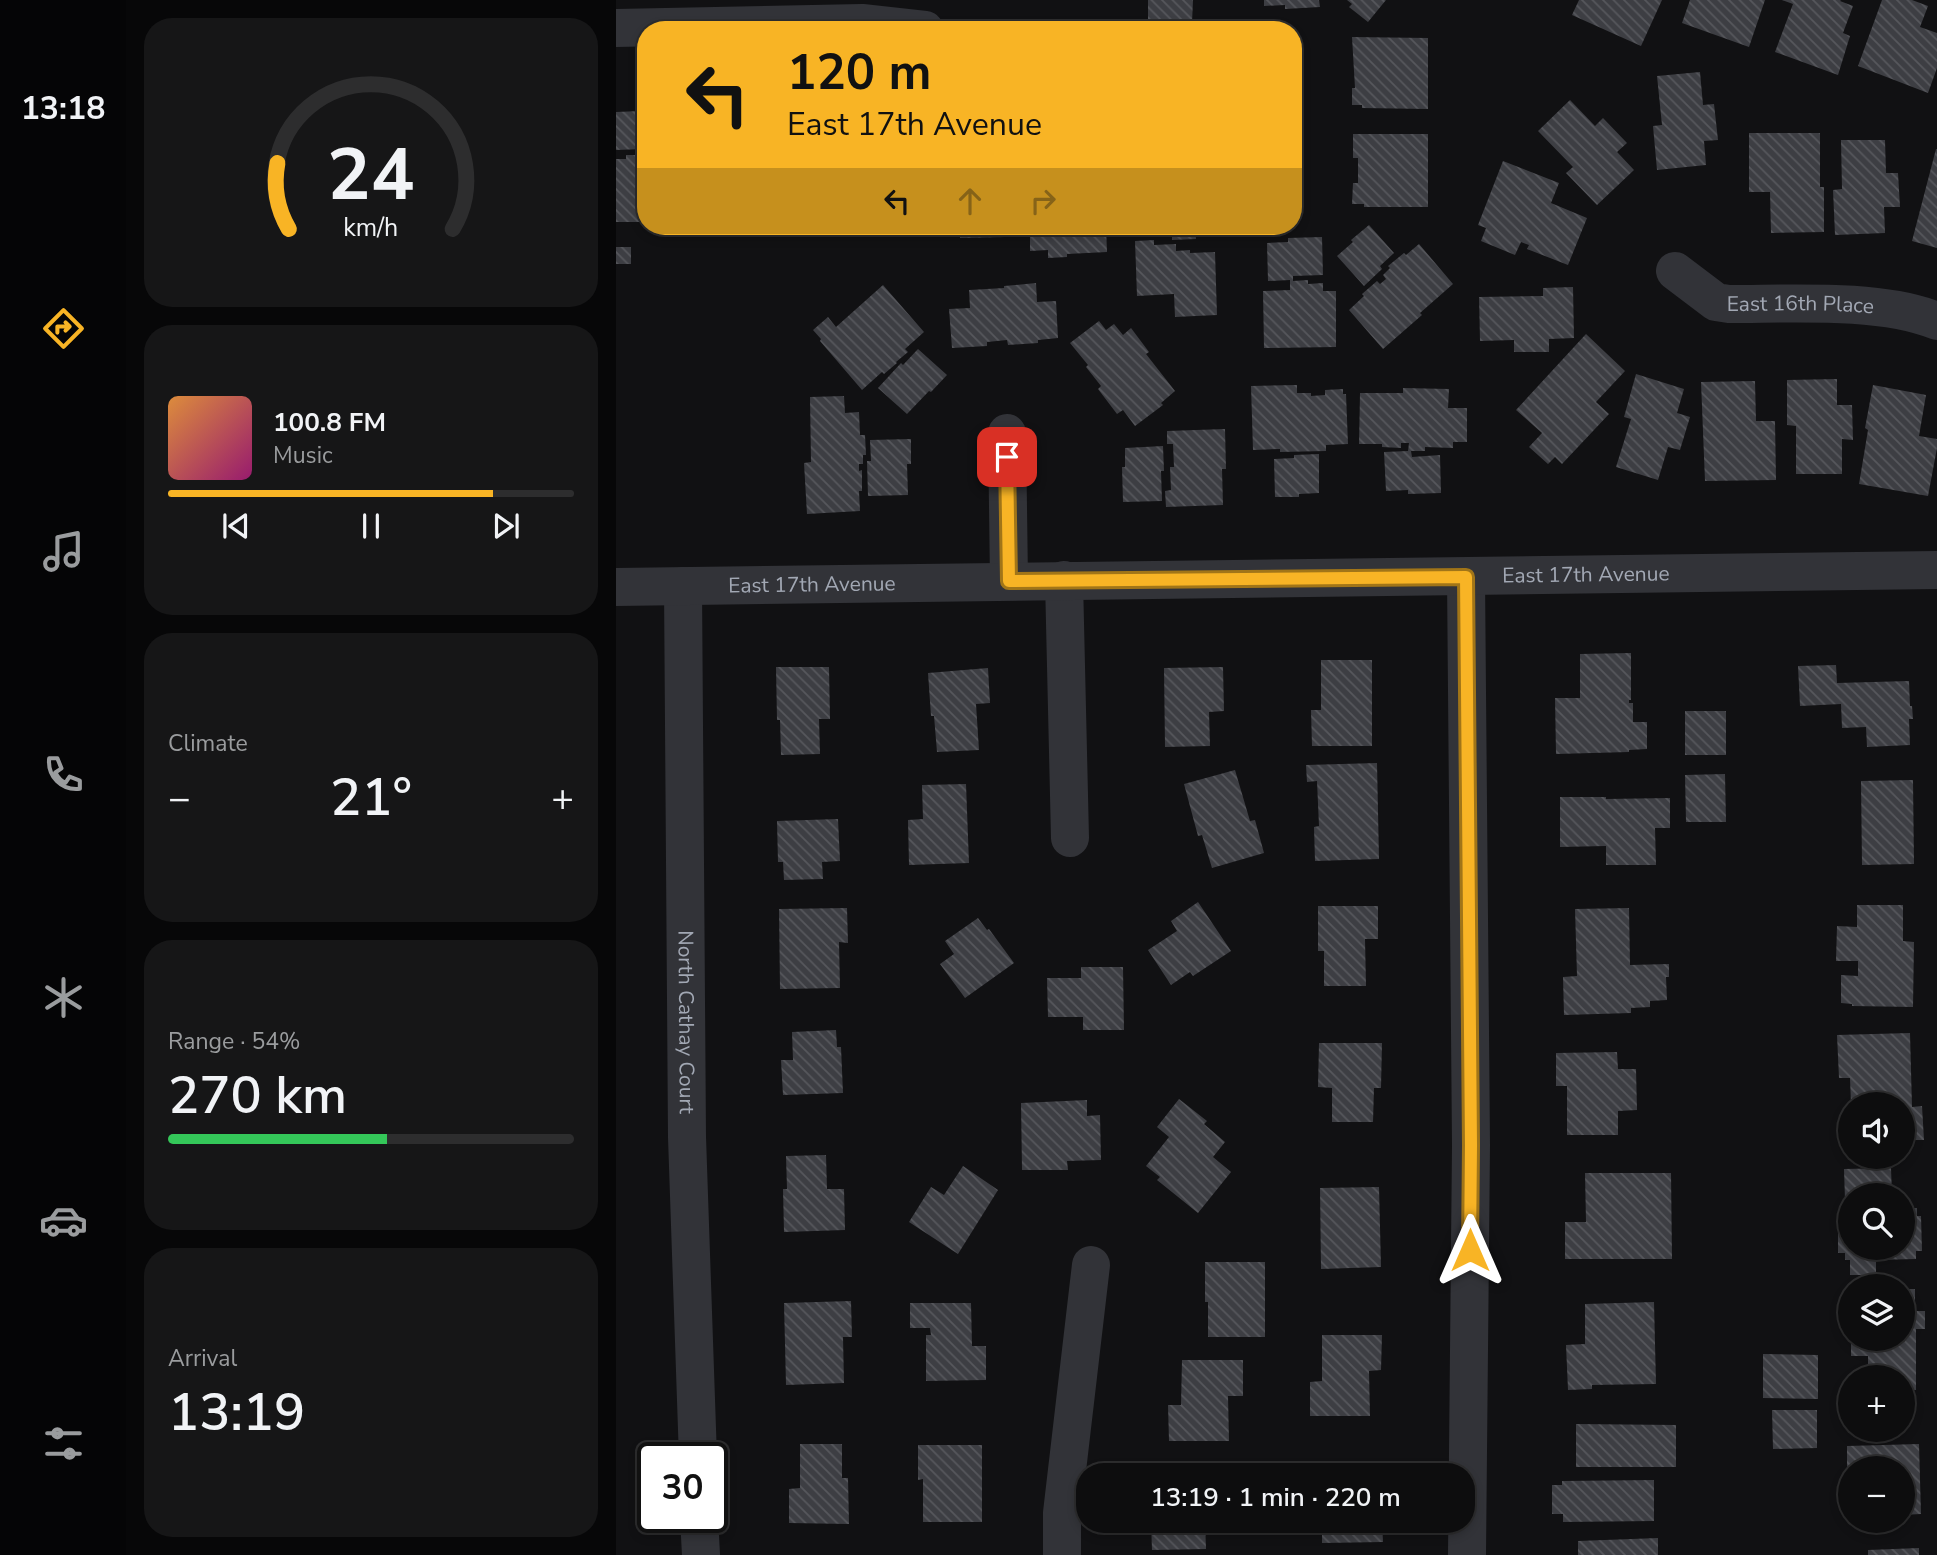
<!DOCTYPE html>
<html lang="en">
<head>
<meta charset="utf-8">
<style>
	:root { --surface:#0d0d0e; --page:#161617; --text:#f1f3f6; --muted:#9a9c9e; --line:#2d2d2e; --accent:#f8b425 }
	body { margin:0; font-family:"Nunito Sans",sans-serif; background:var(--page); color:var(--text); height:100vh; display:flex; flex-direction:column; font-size:26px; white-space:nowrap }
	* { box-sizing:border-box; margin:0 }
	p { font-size:23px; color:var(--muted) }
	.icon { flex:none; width:38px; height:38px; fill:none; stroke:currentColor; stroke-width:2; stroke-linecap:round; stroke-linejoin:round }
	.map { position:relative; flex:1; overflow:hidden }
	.sheet { display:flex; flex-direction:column; gap:18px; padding:18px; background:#070708; width:490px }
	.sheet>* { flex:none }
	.guide { position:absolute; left:21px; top:21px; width:665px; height:214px; border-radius:28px; box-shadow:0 4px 10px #0003,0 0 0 2px var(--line); background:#f8b425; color:#111; overflow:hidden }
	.controls { position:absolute; left:1222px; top:1092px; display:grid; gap:14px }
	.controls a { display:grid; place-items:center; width:77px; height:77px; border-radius:50%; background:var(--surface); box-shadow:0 4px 10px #0003,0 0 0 2px var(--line); font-size:35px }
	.speed { position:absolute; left:21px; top:1442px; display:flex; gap:14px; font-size:35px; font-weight:700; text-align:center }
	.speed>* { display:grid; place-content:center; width:91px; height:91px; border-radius:50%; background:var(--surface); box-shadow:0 4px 10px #0003,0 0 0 2px var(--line); line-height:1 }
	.speed .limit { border:4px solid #111; border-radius:10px; background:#fff; color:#111 }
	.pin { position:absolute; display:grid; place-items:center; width:60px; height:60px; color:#fff; margin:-30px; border-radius:14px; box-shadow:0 4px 10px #0006 }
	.me { position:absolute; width:77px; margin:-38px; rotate:0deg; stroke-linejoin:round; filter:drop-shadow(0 0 5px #0008) }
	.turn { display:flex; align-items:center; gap:24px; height:147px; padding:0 35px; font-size:32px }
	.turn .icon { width:91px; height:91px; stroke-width:2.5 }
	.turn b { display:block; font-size:49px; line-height:60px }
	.lanes { display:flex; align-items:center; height:66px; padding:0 35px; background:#0003; justify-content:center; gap:35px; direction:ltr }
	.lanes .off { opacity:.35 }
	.big { font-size:52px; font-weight:600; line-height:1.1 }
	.sheet .tile { flex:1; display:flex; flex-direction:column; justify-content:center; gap:10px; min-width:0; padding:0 24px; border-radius:28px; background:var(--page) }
	.sheet .dial { align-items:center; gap:0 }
	.dial svg { height:182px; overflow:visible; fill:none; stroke:var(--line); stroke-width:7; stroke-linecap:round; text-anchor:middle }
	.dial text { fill:var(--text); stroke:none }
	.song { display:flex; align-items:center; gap:21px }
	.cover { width:84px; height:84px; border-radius:10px; background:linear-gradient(135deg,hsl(30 70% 55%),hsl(320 70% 35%)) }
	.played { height:7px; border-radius:4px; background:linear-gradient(90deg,var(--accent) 80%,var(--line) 80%) }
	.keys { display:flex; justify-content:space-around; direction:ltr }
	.heat { display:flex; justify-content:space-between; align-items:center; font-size:38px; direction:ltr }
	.charge { height:10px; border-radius:5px; background:linear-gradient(90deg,#34c759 54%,var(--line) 0) }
	.trip { position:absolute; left:460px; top:1463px; width:399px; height:70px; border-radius:28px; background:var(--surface); box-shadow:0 4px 10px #0003,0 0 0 2px var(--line); font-weight:600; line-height:70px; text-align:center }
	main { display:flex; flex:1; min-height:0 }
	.tabs { display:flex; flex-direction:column; width:126px; justify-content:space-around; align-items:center; background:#050506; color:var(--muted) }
	.tabs .icon { width:49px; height:49px }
	.tabs .selected { color:var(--accent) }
	.tabs b { font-size:32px; color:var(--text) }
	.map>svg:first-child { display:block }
</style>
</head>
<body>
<main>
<nav class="tabs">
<b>13:18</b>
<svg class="icon selected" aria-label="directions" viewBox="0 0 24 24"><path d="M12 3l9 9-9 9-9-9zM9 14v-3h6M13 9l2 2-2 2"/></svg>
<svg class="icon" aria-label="music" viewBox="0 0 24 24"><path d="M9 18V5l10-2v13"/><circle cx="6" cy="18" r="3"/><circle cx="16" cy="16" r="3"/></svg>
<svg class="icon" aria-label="phone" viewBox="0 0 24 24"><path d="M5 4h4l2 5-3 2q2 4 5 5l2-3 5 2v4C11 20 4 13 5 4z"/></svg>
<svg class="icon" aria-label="climate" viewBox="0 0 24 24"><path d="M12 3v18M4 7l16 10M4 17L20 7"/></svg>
<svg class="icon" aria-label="car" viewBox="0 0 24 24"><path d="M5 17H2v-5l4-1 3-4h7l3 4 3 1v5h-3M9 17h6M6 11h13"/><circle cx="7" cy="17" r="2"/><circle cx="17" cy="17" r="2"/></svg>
<svg class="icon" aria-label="filters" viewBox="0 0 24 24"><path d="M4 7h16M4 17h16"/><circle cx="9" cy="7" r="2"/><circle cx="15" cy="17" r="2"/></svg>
</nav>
<section class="sheet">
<div class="tile dial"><svg viewBox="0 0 100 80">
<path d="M14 69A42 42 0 1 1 86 69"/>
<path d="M14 69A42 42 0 0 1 9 40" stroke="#f8b425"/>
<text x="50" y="56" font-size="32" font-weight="700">24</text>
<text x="50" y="72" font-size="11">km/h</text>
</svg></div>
<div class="tile">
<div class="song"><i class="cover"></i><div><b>100.8 FM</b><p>Music</p></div></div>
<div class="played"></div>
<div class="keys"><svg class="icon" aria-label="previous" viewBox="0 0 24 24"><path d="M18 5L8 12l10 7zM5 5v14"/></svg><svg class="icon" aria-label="pause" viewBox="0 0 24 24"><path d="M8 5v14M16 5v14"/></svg><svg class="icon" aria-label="next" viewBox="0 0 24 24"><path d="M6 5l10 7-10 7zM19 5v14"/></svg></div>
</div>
<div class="tile"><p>Climate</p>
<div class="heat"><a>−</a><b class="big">21°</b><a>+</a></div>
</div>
<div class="tile"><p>Range · 54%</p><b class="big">270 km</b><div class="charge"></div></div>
<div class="tile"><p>Arrival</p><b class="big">13:19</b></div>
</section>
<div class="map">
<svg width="1321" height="1555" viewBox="0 0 1321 1555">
	<defs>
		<pattern id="building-back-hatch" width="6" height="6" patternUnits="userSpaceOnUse" patternTransform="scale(1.75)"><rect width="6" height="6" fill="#3d3e43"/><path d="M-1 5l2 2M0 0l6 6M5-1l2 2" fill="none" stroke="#56575c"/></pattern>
	</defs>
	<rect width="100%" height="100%" fill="#111113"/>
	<g fill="url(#building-back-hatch)">
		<polygon points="532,0 577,0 576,23 553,23 553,20 532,20"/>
		<polygon points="648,0 703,0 704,7 669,9 669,5 648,6"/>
		<polygon points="731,0 770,0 752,22 733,7 736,4"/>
		<polygon points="963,0 1046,0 1025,46 956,15"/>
		<polygon points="1074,0 1149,0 1133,47 1066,23"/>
		<polygon points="1166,0 1225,0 1224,1 1237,6 1227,33 1234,36 1222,75 1159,52 1177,4"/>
		<polygon points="1266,0 1296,0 1312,6 1304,27 1321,33 1321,68 1312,93 1242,66"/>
		<polygon points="736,37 812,38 812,109 746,108 746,105 736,105 736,88 739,88"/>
		<polygon points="1084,72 1087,105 1098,104 1102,140 1088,141 1090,165 1041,170 1037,126 1046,125 1041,76"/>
		<polygon points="954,100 979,126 987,118 1011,143 1001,152 1018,170 981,205 950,173 957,167 922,131"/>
		<polygon points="24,108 30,108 30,146 28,146 28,149 0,150 0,112 24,111"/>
		<polygon points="1133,133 1204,133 1204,187 1208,187 1208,232 1155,233 1154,192 1133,192"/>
		<polygon points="737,134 812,134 812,207 748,207 748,204 736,204 737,183 742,183 742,158 737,158"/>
		<polygon points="1225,140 1269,140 1270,173 1282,173 1284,207 1268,207 1269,233 1219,235 1217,190 1226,189"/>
		<polygon points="1320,149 1321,149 1321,248 1296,241"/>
		<polygon points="10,155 26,155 26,157 30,157 29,222 0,222 0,159 10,159"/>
		<polygon points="887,161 943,183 935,203 971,218 952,265 911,249 913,245 905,242 899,255 865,241 870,228 862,225"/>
		<polygon points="753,225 778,253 764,266 766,269 748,286 721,256 737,242 735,240"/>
		<polygon points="302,226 389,226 389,237 344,238 344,235 302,236"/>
		<polygon points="414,226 490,226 491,252 451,254 451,257 432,258 432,250 414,251"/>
		<polygon points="526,226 579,226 580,239 556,240 556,232 526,234"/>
		<polygon points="706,237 707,275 677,276 677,281 692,280 692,284 707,283 707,291 720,291 720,347 648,348 647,291 674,290 674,280 652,281 651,243 672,242 672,238"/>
		<polygon points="538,240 538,245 560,244 560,251 574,250 574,253 599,252 601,315 559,317 558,294 521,296 519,241"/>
		<polygon points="803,244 837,284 804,313 806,315 767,349 733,310 748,296 746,294 761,281 764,284 770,279 767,275 774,268 772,266 788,253 790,255"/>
		<rect x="0" y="247" width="15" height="17"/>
		<polygon points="420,283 421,302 440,301 442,338 422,340 422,343 392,345 391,340 371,342 371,346 336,348 333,309 354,308 353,290 388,288 388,286"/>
		<polygon points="267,285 308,332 289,349 292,352 280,362 281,363 268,374 266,372 246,390 204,341 205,339 197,330 212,317 220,327"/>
		<polygon points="957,287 958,338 933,339 933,352 898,352 898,340 864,341 863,297 927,296 927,288"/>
		<polygon points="483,321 490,330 498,324 507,335 515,328 533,352 530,354 559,391 545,403 547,405 519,426 507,410 501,414 482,389 485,386 470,367 472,365 454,343"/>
		<polygon points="970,334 1009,371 980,402 993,414 946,464 939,457 932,464 913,447 926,433 900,410"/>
		<polygon points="302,349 331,375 315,392 313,391 291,414 262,388 285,363 287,365"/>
		<polygon points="1020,374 1068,389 1061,413 1074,417 1064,450 1052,447 1042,480 1000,467 1015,419 1008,417"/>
		<polygon points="1221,379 1221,405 1236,405 1237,440 1226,439 1226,474 1180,474 1180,426 1171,425 1171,380"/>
		<polygon points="1139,381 1140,421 1159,421 1160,480 1089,481 1085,382"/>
		<polygon points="681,385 681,393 695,393 695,396 709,395 709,390 727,389 727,394 730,394 732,444 710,445 710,451 664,452 664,449 637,450 635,386"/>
		<polygon points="1257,385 1310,395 1303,436 1321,439 1321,448 1312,496 1243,484 1252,430 1249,428"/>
		<polygon points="787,388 833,389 832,408 851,408 851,442 837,442 837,448 809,447 809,451 795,451 796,457 824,455 825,493 792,494 792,490 770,491 768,452 792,451 793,443 785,443 785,448 766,447 766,444 743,444 744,393 787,393"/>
		<polygon points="228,396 229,413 243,412 244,435 249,435 250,455 247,455 247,464 243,464 243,471 246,470 246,491 243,491 244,511 191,514 188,463 195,462 194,397"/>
		<polygon points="609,429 610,469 606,469 607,505 550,507 549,491 555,490 554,467 558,467 557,444 551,444 551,431"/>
		<polygon points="295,439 295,464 291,464 292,495 252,496 251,461 255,461 254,440"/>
		<polygon points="547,446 548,471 545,471 546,501 507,502 506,467 509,467 509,448"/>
		<polygon points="703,454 703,493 683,494 683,497 659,497 658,459 678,458 678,455"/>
		<polygon points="1015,653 1015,700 1013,700 1013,703 1017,703 1017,722 1031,722 1031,749 1013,750 1013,752 940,754 939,698 964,698 964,654"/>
		<polygon points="705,660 756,660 756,746 696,746 695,710 705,710"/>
		<polygon points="1220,665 1221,683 1293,681 1294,706 1296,706 1297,719 1293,719 1294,745 1251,747 1250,727 1226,728 1225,704 1184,706 1182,666"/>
		<polygon points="160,667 213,667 214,719 203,719 204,754 165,755 164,720 161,720"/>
		<polygon points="607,667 608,711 593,712 594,746 549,747 548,668"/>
		<polygon points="372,668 374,703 360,704 363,750 321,752 318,716 315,716 312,673"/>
		<rect x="1069" y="711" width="41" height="44"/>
		<polygon points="761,763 763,859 699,861 698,827 703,826 701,781 691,782 690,765"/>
		<polygon points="619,770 634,821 639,820 648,853 596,868 586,835 582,836 568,784"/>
		<polygon points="1109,774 1110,822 1070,822 1069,775"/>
		<polygon points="1297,780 1298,864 1246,865 1245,781"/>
		<polygon points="350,784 353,863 293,865 292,820 307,819 306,785"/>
		<polygon points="944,797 990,797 990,799 1054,798 1054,828 1039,828 1040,865 990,865 990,846 944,847"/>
		<polygon points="222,819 224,861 206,862 207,879 168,880 167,862 162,862 161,821"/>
		<polygon points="582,902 615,951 577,976 574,972 555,985 532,950 561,931 555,921"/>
		<polygon points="1241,905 1287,905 1287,941 1298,942 1297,1007 1236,1006 1236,1004 1225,1003 1225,975 1242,976 1242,961 1220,961 1221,926 1241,927"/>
		<polygon points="702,906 762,906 762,939 749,939 750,986 708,986 708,951 702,951"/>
		<polygon points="231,908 232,943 223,942 224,988 164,989 163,909"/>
		<polygon points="1013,908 1014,965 1053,964 1053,977 1050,977 1051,1000 1034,1001 1034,1007 1015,1008 1015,1013 948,1015 947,977 961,976 959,909"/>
		<polygon points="362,918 371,930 373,929 398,963 349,998 324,964 338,954 329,941"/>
		<polygon points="465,967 507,967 508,1030 467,1030 467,1017 432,1017 431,978 465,978"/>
		<polygon points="220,1030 221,1047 225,1047 227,1093 167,1095 165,1060 177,1060 176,1032"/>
		<polygon points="1294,1033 1296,1107 1306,1106 1308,1140 1286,1140 1286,1104 1235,1104 1234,1078 1223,1078 1221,1035"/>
		<polygon points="703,1043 766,1043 765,1088 758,1088 757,1122 716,1122 716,1088 702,1087"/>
		<polygon points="1001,1052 1002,1069 1020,1069 1021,1110 1002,1111 1002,1135 951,1135 951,1086 940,1086 940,1053"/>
		<polygon points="563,1099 591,1121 588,1124 609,1142 597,1157 615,1172 582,1213 541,1180 544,1177 530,1166 553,1137 541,1127"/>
		<polygon points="471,1100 471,1116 484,1115 485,1160 451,1161 452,1170 406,1170 405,1103"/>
		<polygon points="210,1155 211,1189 228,1189 229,1230 168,1232 167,1189 171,1189 170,1156"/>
		<polygon points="347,1166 382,1190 342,1254 293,1222 315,1187 328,1195"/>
		<polygon points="1275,1168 1276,1195 1234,1195 1234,1248 1286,1248 1286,1208 1301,1208 1301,1216 1305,1216 1306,1251 1300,1251 1300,1259 1260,1260 1260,1275 1234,1275 1234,1260 1229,1260 1229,1253 1222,1253 1222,1231 1230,1231 1228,1169"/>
		<polygon points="969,1173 1055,1173 1056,1259 949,1259 949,1222 970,1222"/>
		<polygon points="763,1187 765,1267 705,1269 704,1188"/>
		<polygon points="589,1262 649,1262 649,1337 592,1337 592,1302 589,1302"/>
		<polygon points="1286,1289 1299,1289 1299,1311 1309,1311 1309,1329 1300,1329 1300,1390 1286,1390 1286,1377 1252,1377 1252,1356 1235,1356 1235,1339 1286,1339"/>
		<polygon points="235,1301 236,1337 227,1337 228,1383 170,1385 168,1303"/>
		<polygon points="1038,1302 1040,1384 976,1385 976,1389 952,1390 950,1345 969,1344 969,1304"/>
		<polygon points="294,1303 355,1303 356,1346 370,1346 370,1380 310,1381 310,1335 315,1335 314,1328 294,1328"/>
		<polygon points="706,1335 766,1335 765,1370 753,1371 754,1416 694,1416 694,1382 706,1381"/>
		<polygon points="1147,1354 1202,1355 1202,1399 1147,1398"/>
		<polygon points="566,1360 627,1360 627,1396 612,1396 613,1441 553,1441 552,1405 565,1405"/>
		<polygon points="1156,1410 1201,1410 1201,1448 1157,1449"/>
		<polygon points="960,1424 1060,1425 1060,1467 960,1467"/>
		<polygon points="184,1444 226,1444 226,1478 232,1478 233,1524 173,1523 173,1489 184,1488"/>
		<polygon points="1303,1444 1305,1514 1286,1515 1286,1468 1234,1468 1234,1482 1231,1482 1231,1446"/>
		<polygon points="302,1445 366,1445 366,1522 307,1522 307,1479 302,1480"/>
		<polygon points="597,1463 597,1475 539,1475 539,1464"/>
		<polygon points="778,1465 778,1475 710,1475 709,1467"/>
		<polygon points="1038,1480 1038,1521 947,1522 947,1514 936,1514 936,1485 946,1485 946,1481"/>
		<polygon points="535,1521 589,1521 590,1549 536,1550"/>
		<polygon points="706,1521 766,1521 767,1542 706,1543"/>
		<polygon points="1042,1538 1042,1555 962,1555 962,1541"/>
		<polygon points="1303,1548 1303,1555 1252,1555 1252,1550"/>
	</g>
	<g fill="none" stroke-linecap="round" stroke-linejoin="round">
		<g stroke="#323338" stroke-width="38">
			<polyline points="0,28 246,23 309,30"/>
			<path id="s1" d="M1059,271L1100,302L1113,304C1175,304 1264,298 1321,321"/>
			<polyline points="391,433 393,581"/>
			<polyline points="850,577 855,1145 851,1555"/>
			<polyline points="448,580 454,838"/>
			<path id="s2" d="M67,586L71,1137L82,1458"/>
			<path id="s3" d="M0,587L1321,570"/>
			<polyline points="83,1517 85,1555"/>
			<polyline points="446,1555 446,1513 475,1265"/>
		</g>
	</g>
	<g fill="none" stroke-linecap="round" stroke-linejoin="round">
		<defs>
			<polyline id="route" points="391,457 393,581 850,577 855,1145 854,1250"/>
		</defs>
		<use href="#route" stroke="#a17518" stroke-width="18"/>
		<use href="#route" stroke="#f8b425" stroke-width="12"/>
	</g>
	<g text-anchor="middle" stroke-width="7" stroke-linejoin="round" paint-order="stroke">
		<g font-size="21" fill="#a2a8b4" stroke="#0d0c0e">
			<text dy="7" stroke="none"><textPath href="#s1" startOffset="136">East 16th Place</textPath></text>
			<text dy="7" stroke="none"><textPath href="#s3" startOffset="970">East 17th Avenue</textPath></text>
			<text dy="7" stroke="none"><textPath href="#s3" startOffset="196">East 17th Avenue</textPath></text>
			<text dy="7" stroke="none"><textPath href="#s2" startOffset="436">North Cathay Court</textPath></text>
		</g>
	</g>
</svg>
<div class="controls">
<a><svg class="icon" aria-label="sound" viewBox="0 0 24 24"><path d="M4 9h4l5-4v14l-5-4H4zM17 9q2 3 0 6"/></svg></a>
<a><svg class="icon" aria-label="search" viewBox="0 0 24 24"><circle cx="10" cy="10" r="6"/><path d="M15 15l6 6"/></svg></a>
<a><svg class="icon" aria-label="layers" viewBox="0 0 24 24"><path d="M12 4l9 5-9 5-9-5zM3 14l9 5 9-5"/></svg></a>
<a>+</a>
<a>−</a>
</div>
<div class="speed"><div class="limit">30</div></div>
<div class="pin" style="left:391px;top:457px;background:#d93025"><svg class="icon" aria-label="arrive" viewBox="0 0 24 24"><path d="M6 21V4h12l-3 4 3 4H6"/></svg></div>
<svg class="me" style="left:854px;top:1250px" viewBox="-20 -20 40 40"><path d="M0-17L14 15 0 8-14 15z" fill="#f8b425" stroke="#fff" stroke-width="4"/></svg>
<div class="trip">13:19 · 1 min · 220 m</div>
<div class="guide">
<div class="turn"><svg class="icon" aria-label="left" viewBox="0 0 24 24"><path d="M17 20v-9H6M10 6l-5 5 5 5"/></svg><div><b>120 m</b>East 17th Avenue</div></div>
<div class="lanes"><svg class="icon" aria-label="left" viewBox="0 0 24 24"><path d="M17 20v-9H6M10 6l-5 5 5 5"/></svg><svg class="icon off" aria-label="ahead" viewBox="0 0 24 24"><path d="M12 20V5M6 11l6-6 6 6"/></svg><svg class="icon off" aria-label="right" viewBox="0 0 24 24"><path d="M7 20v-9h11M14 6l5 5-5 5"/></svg></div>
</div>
</div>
</main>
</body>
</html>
